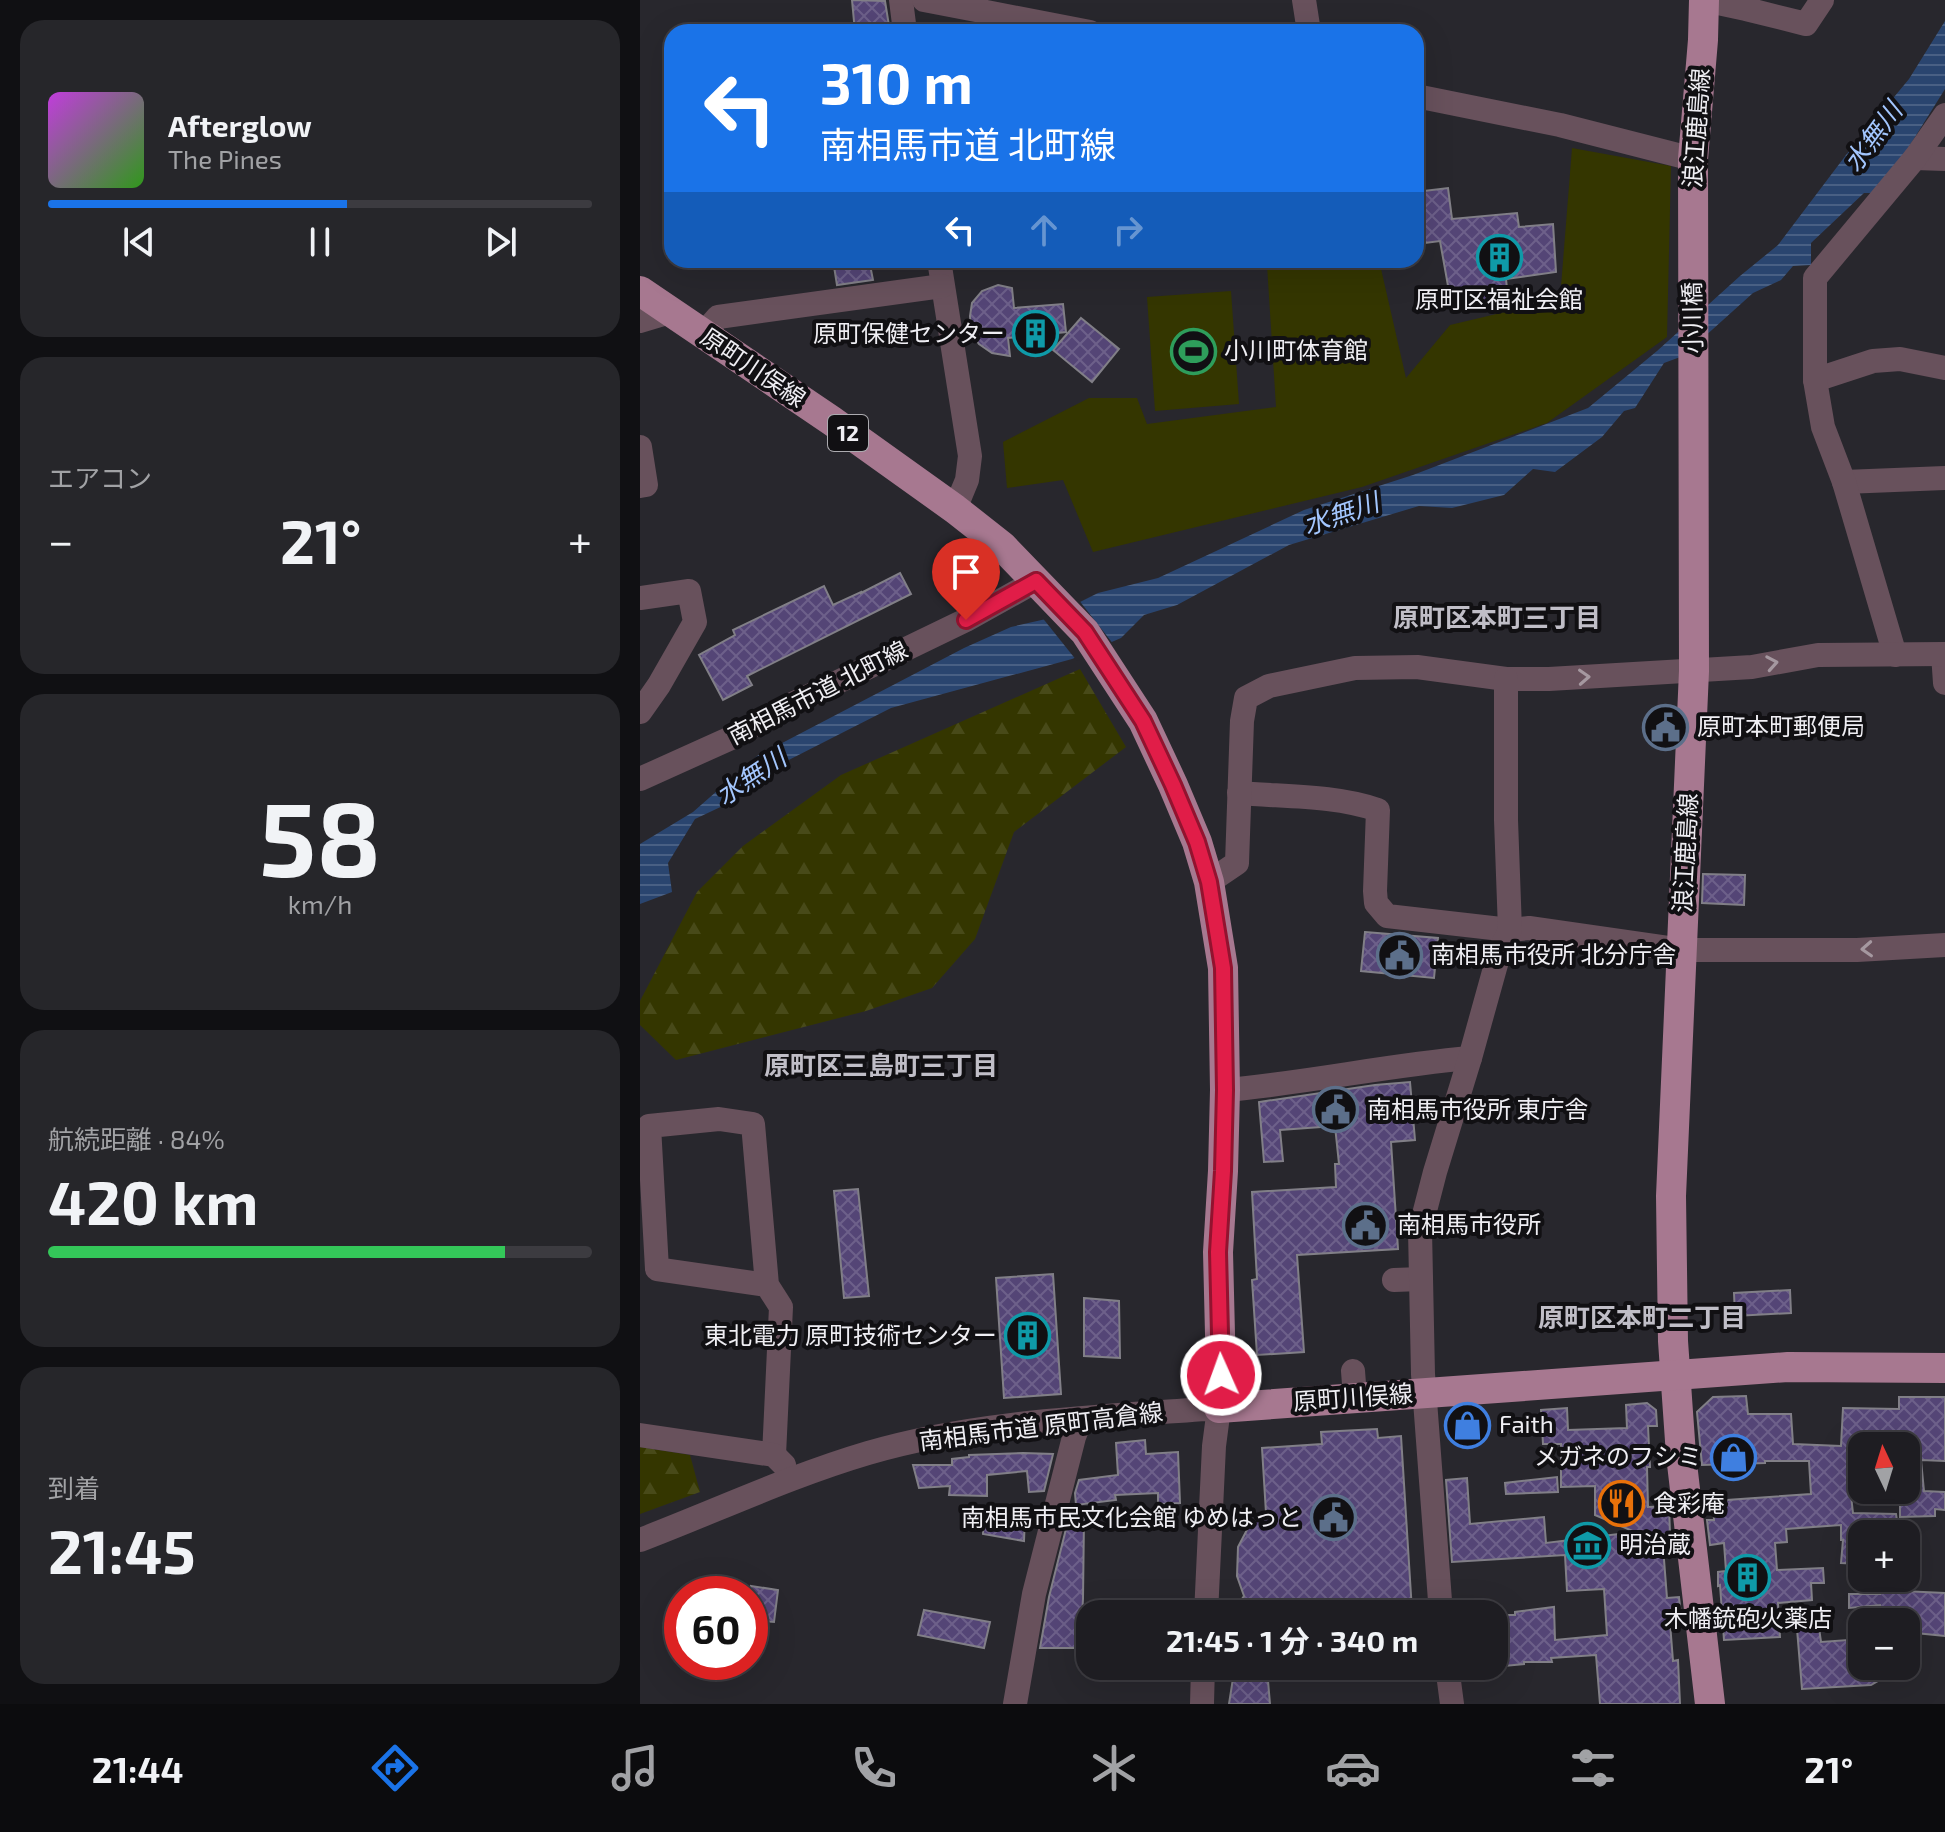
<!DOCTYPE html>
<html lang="ja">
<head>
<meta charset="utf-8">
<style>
	:root { --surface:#1e1d22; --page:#26262a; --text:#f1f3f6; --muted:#a1a2a5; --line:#3c3b40; --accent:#1a73e8 }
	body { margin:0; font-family:"Exo 2","Noto Sans JP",sans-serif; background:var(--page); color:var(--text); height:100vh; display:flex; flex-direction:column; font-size:30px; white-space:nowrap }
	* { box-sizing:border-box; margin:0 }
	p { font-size:26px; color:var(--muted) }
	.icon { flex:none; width:44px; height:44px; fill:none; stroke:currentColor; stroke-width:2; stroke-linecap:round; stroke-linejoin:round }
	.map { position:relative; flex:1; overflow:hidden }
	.details { display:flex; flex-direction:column; gap:20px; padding:20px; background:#101013; width:640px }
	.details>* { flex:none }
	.hud { position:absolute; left:24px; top:24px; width:760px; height:244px; border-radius:24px; box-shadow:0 8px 32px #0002,0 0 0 2px var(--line); background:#1a73e8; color:#fff; overflow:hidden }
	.needle { width:52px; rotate:356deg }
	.tools { position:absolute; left:1208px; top:1432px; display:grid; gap:16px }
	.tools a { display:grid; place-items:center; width:72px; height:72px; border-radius:16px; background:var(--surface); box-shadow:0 8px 32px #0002,0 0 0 2px var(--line); font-size:40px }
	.speed { position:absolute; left:24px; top:1576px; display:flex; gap:16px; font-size:40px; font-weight:700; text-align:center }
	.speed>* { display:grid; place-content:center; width:104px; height:104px; border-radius:50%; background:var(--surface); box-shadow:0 8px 32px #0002,0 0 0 2px var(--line); line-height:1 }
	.speed .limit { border:12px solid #d22; background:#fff; color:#111 }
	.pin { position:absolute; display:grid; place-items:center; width:68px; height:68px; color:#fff; margin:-82px -34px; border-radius:50% 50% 50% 0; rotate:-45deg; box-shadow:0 0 8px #0007 }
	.pin .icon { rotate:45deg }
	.me { position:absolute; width:88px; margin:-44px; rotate:358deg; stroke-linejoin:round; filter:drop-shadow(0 0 6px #0008) }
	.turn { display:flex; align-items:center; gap:28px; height:168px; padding:0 24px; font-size:36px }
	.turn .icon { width:104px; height:104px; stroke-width:2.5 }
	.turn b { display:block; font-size:56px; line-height:68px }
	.lanes { display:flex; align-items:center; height:76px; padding:0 24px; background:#0003; justify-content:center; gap:40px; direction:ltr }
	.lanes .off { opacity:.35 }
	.big { font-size:60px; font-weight:700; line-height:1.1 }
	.details .card { flex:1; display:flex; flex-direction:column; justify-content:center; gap:12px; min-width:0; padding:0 28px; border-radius:24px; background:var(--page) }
	.details .dial { align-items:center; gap:0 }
	.dial b { font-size:104px; line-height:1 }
	.song { display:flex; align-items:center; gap:24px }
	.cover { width:96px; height:96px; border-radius:12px; background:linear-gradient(135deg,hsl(290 70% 55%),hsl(110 70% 35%)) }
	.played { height:8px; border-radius:4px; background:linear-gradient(90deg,var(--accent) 55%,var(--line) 55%) }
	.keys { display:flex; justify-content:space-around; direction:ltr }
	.heat { display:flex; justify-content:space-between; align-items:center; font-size:44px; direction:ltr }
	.charge { height:12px; border-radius:6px; background:linear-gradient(90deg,#34c759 84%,var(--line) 0) }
	.trip { position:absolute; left:436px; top:1600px; width:432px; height:80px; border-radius:24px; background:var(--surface); box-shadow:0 8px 32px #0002,0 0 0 2px var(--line); font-weight:700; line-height:80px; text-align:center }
	.dock { display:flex; height:128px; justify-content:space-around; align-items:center; background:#0c0c0e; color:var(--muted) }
	.dock .icon { width:56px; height:56px }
	.dock .on { color:var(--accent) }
	.dock b { font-size:36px; color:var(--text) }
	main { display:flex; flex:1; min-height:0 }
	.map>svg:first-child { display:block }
</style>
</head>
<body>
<main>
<section class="details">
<div class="card">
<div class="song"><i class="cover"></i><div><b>Afterglow</b><p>The Pines</p></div></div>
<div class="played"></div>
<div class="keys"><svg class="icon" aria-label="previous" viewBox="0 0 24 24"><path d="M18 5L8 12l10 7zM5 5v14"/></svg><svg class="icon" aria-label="pause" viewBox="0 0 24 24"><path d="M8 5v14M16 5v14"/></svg><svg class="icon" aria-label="next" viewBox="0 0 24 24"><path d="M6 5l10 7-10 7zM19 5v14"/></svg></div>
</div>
<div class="card"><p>エアコン</p>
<div class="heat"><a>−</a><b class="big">21°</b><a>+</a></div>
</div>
<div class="card dial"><b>58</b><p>km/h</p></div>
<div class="card"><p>航続距離 · 84%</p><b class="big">420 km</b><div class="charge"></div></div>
<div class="card"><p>到着</p><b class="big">21:45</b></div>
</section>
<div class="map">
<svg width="1305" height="1704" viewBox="0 0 1305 1704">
	<defs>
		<pattern id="forest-firs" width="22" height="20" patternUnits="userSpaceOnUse" patternTransform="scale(2)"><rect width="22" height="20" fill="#343600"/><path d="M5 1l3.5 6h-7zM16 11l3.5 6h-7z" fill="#484a19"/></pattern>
		<pattern id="water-rules" width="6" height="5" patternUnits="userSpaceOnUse" patternTransform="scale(2)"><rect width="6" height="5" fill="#2a456f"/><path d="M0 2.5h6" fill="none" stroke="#496084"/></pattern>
		<pattern id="building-cross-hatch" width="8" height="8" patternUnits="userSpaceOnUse" patternTransform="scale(2)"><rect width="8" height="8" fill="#544576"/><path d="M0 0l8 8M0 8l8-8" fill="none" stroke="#6d608a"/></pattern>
	</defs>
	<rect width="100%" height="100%" fill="#28272d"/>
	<g fill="#343600">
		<polygon points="932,148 1031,166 1027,337 907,423 722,487 453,552 423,480 367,488 363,442 449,398 497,398 507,424 636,407 627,265 676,260 739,260 766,378 810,325 920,299"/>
		<polygon points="591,291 599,404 515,411 507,297"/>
	</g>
	<g fill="url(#forest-firs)">
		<polygon points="440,669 486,747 374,832 335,939 292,988 226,1011 36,1060 0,1025 0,1001 57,892 103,846 201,775"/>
		<polygon points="0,1447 50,1455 60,1492 0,1514"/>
	</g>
	<polygon fill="url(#water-rules)" points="1305,21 1305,89 1265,153 1231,193 1224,193 1171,243 1171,265 1153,266 1141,280 1113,293 1043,356 1024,363 995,408 984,411 962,437 915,472 893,469 864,495 812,508 779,506 649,545 537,605 504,615 481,638 432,659 251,708 133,768 89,803 55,819 28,863 32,892 0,904 0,844 53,812 117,756 324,648 371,627 406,619 458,593 518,578 664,510 773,475 948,408 1017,351 1100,276 1138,245 1206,155 1269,79"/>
	<polygon fill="#28272d" points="438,599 474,645 437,661 401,616"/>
	<g fill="url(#building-cross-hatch)" stroke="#817f87" stroke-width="2">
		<polygon points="212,0 245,1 250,32 215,32"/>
		<polygon points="808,188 812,219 877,213 879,227 913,224 916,272 866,279 868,298 812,308 800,241 776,244 776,192"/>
		<polygon points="193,260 229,260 233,280 197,285"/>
		<polygon points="358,285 372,288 374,308 423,304 426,332 368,338 370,356 352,353 339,344 331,333 330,316 332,303 342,291"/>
		<polygon points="441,318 479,349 452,382 413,350"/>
		<polygon points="260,573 271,594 107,676 112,685 83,700 59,655 95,635 93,630 184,586 193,605 221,592 221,593"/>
		<polygon points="1034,719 1033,734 1013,735 1012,720"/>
		<polygon points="1063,874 1105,875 1104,905 1062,903"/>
		<polygon points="725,932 798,938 794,978 721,971"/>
		<polygon points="770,1082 775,1140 751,1142 758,1249 657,1255 664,1352 617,1355 612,1280 617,1279 612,1192 696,1187 695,1164 699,1164 695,1126 640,1130 643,1161 624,1162 619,1102 735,1085"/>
		<polygon points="218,1189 229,1296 204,1298 194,1191"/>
		<polygon points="413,1274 421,1394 364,1398 356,1278"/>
		<polygon points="1150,1290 1151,1313 1095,1316 1094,1293"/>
		<polygon points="444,1298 479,1301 480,1358 444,1356"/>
		<polygon points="1106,1396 1108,1414 1151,1414 1153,1444 1201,1446 1203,1408 1259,1409 1259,1397 1305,1397 1305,1461 1281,1460 1284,1491 1305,1492 1305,1510 1295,1509 1295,1516 1260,1517 1260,1492 1266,1492 1266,1446 1222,1446 1222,1478 1209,1478 1213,1513 1256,1514 1259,1534 1222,1534 1222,1564 1201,1563 1203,1540 1201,1540 1201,1525 1146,1529 1147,1542 1135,1543 1137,1570 1183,1568 1184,1583 1171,1583 1172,1600 1138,1603 1140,1637 1084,1640 1080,1585 1078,1586 1078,1572 1086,1571 1084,1543 1070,1545 1067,1520 1074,1520 1073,1501 1171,1494 1169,1461 1125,1461 1125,1463 1062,1465 1057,1412 1073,1397"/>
		<polygon points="1007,1403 1016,1410 1017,1426 1008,1426 1010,1467 1007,1467 1008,1507 1029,1506 1030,1534 1022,1534 1027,1598 1039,1597 1040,1606 1041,1622 1030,1623 1033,1661 1038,1660 1040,1704 960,1704 956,1655 911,1658 912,1662 884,1662 884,1664 854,1667 854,1615 875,1615 875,1612 914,1607 915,1640 967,1635 964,1589 927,1591 925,1555 812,1562 806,1480 827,1478 830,1524 904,1517 906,1543 995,1532 955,1515 955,1486 921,1487 921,1444 903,1444 901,1410 927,1408 928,1430 987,1428 986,1405"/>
		<polygon points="841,1416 844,1432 813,1433 812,1419"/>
		<polygon points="737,1429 738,1438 761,1436 772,1611 721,1614 600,1614 599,1603 604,1596 597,1576 598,1547 609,1526 626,1513 622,1448 682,1444 681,1432"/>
		<polygon points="505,1440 506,1454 538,1452 540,1503 518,1504 518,1493 475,1495 476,1500 436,1505 435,1493 439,1480 478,1475 476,1443"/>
		<polygon points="383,1453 413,1454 404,1491 389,1492 387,1471 347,1475 347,1496 309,1495 310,1486 279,1488 273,1465 312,1465 312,1459 329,1457 329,1455"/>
		<polygon points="917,1477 918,1492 866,1494 865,1483"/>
		<polygon points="344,1510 385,1514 384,1541 343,1534"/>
		<polygon points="429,1517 444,1518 443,1599 440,1648 400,1648 409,1597"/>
		<polygon points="111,1586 138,1590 134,1622 121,1621 121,1604 110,1603"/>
		<polygon points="1240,1590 1305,1593 1305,1636 1266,1632 1266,1622 1241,1622 1240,1605 1209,1608 1209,1594 1240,1594"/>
		<polygon points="284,1610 350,1622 344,1648 278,1635"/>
		<polygon points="1179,1628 1181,1642 1222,1639 1222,1666 1237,1666 1238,1681 1231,1685 1162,1689 1157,1629"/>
		<polygon points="627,1669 630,1704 589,1704 594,1672"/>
	</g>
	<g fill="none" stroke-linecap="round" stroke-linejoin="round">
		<g stroke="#68515c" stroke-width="24">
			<polyline points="261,0 265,32"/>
			<polyline points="284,0 450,32"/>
			<polyline points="664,0 669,32"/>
			<polyline points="1064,0 1106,9 1166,24 1182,0"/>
			<polyline points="776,96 920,125 1053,159"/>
			<polyline points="1275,158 1305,159"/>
			<polyline points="299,260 330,456 327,480 315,509"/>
			<polyline points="0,321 30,312"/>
			<polyline points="63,334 78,317 302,286"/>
			<polyline points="1175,380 1233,361 1260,359 1305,368"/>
			<polyline points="0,447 6,485 0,486"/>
			<polyline points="1204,482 1305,478"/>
			<polyline points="0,598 49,591 55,622 19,685 0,712"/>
			<polyline points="1303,654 1305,683"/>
			<polyline points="1255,655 1204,482 1183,427 1175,380 1175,278 1275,158 1305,115"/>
			<polyline points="0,779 91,738 142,709 326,620 396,581"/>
			<path d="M599,793C645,797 694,795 738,810L735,891L736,903L747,916L870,930L889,928L1042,950H1217L1305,945"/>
			<polyline points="569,882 597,863 602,721 606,698 629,686 715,668 777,667 866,679 909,679 1112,667 1178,655 1305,654"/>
			<path d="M585,1090C667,1083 748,1065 830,1058"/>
			<polyline points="754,1280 781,1279"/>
			<polyline points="127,1285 113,1124 79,1119 9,1126 17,1269 127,1285 141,1307 134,1455"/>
			<polyline points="713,1371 715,1397"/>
			<polyline points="0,1435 134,1455 144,1465"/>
			<path d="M0,1540C76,1511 150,1476 228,1453C341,1420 462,1417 579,1408L574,1446L566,1614"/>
			<polyline points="801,1614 783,1374 780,1230 795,1172 830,1058 860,950 870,930 866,820 866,679"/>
			<polyline points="807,1666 812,1704"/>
			<polyline points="375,1704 394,1594 434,1437 441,1419"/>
			<polyline points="562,1704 563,1666"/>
		</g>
		<g stroke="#a77890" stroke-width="30">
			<polyline points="1064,0 1063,40 1053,159 1054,671 1031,1196 1033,1341 1041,1455 1070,1704"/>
			<polyline points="0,291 192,421 315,509 362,546 445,632 503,721 533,785 557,842 569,882 583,968 585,1090 583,1171 578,1252 581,1375 579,1408 1148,1367 1305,1368"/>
		</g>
	</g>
	<defs><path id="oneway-chevron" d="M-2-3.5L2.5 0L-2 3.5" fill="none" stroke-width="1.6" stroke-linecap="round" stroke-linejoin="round" transform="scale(2)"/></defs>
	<g stroke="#a598a0">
		<use href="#oneway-chevron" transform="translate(1132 663) rotate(-10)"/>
		<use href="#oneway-chevron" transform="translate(944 677) rotate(-3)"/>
		<use href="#oneway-chevron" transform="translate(1227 949) rotate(177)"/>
	</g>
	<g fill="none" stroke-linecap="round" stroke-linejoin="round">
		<defs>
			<polyline id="route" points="326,620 396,581 445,632 503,721 533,785 557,842 569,882 583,968 585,1090 583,1171 578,1252 581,1375"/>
		</defs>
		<use href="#route" stroke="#92132f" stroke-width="20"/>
		<use href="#route" stroke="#e11d48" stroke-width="14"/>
	</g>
	<defs>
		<symbol id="building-ring" viewBox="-11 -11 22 22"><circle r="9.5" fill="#111013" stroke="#0f9aa8" stroke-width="1.5"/><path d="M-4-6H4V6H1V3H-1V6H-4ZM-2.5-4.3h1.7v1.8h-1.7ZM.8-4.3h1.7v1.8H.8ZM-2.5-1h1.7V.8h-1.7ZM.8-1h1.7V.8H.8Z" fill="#0f9aa8"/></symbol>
		<symbol id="stadium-ring" viewBox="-11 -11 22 22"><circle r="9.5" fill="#111013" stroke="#2e9e5b" stroke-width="1.5"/><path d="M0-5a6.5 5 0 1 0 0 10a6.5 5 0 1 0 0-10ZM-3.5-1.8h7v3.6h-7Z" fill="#2e9e5b"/></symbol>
		<symbol id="civic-ring" viewBox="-11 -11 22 22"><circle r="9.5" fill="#111013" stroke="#5c6f8a" stroke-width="1.5"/><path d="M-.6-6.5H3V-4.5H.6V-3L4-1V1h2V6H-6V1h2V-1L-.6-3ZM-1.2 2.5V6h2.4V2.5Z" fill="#5c6f8a"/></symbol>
		<symbol id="shop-ring" viewBox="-11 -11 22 22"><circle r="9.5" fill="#111013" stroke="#3f7fe0" stroke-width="1.5"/><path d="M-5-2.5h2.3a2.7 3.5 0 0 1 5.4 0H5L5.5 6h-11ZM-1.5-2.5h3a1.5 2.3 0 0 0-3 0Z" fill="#3f7fe0"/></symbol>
		<symbol id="restaurant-ring" viewBox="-11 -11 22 22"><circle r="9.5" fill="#111013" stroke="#e8710a" stroke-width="1.5"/><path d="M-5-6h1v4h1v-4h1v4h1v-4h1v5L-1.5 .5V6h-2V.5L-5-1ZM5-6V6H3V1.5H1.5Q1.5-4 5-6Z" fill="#e8710a"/></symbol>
		<symbol id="museum-ring" viewBox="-11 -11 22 22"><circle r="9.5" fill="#111013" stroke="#0f9aa8" stroke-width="1.5"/><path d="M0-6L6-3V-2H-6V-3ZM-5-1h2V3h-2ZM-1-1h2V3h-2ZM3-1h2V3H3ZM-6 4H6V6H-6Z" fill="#0f9aa8"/></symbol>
	</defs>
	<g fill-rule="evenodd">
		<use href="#building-ring" x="834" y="232" width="51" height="51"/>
		<use href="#building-ring" x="370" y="308" width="51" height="51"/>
		<use href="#stadium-ring" x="528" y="326" width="51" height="51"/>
		<use href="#civic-ring" x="1000" y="702" width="51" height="51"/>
		<use href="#civic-ring" x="734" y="930" width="51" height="51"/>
		<use href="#civic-ring" x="670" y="1084" width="51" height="51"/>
		<use href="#civic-ring" x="700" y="1200" width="51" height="51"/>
		<use href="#building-ring" x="362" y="1310" width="51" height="51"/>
		<use href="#shop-ring" x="802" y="1400" width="51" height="51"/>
		<use href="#shop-ring" x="1068" y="1432" width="51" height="51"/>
		<use href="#restaurant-ring" x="956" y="1478" width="51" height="51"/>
		<use href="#civic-ring" x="668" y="1492" width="51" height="51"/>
		<use href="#museum-ring" x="922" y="1520" width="51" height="51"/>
		<use href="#building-ring" x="1082" y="1552" width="51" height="51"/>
	</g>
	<g text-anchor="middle" stroke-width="8" stroke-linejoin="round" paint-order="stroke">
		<rect fill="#111013" stroke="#acabb0" stroke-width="2" x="188" y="415" width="40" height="36" rx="6"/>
		<g font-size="22" font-weight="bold" fill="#efeef3">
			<text x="208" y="441">12</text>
		</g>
		<g font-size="24" fill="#efeef3" stroke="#111013">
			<text transform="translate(1057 128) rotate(-86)" y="8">浪江鹿島線</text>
			<text transform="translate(1053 318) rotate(-91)" y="8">小川橋</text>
			<text transform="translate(113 368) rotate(34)" y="8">原町川俣線</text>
			<text transform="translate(178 693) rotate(-27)" y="8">南相馬市道 北町線</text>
			<text transform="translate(1046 853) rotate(-87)" y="8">浪江鹿島線</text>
			<text transform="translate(713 1398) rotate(-4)" y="8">原町川俣線</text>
			<text transform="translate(401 1427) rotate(-7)" y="8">南相馬市道 原町高倉線</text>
		</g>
		<g font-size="24" fill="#efeef3" stroke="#111013" text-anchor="start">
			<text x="859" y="308" text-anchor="middle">原町区福祉会館</text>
			<text x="365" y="342" text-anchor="end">原町保健センター</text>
			<text x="584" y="359">小川町体育館</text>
			<text x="1057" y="735">原町本町郵便局</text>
			<text x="791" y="963">南相馬市役所 北分庁舎</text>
			<text x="727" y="1118">南相馬市役所 東庁舎</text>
			<text x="757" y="1233">南相馬市役所</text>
			<text x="357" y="1344" text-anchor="end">東北電力 原町技術センター</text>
			<text x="859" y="1433">Faith</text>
			<text x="1062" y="1465" text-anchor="end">メガネのフシミ</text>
			<text x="1013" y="1512">食彩庵</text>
			<text x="662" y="1526" text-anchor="end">南相馬市民文化会館 ゆめはっと</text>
			<text x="979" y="1553">明治蔵</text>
			<text x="1108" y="1627" text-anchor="middle">木幡銃砲火薬店</text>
		</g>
		<g font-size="26" font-style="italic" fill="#a3c6fe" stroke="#111013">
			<text transform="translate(1233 137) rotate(-54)" y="9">水無川</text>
			<text transform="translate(701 514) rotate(-19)" y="9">水無川</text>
			<text transform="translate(111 777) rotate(-34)" y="9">水無川</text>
		</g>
		<g font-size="26" font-weight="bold" fill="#c0bec7" stroke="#111013">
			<text x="857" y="627">原町区本町三丁目</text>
			<text x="241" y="1075">原町区三島町三丁目</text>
			<text x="1002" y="1327">原町区本町二丁目</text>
		</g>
	</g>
</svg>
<div class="tools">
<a><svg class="needle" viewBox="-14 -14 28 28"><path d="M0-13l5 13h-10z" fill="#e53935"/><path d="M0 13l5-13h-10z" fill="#a1a2a5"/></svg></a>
<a>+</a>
<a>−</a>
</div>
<div class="speed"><div class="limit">60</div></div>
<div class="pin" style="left:326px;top:620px;background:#d93025"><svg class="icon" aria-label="arrive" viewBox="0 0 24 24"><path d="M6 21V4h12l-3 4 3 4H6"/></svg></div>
<svg class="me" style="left:581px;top:1375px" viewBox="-20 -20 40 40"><circle r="17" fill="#e11d48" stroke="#fff" stroke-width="3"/><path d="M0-11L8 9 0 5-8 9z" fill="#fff"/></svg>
<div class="trip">21:45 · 1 分 · 340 m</div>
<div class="hud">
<div class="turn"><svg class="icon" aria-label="left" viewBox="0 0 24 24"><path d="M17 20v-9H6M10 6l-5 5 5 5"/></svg><div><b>310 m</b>南相馬市道 北町線</div></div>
<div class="lanes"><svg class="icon" aria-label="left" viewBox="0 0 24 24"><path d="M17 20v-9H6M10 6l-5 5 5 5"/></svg><svg class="icon off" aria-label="ahead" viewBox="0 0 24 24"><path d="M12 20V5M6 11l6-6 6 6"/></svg><svg class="icon off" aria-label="right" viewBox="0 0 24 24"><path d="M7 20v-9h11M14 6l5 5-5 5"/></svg></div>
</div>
</div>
</main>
<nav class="dock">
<b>21:44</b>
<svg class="icon on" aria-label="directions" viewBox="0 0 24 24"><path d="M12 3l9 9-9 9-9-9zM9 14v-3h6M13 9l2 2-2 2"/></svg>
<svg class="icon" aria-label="music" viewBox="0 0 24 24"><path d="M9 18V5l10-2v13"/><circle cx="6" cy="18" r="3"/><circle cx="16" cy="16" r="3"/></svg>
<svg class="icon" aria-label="phone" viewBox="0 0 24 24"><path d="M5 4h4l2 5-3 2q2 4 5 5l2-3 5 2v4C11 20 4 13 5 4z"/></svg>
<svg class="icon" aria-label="climate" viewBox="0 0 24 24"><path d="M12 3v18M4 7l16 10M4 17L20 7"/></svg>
<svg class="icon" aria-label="car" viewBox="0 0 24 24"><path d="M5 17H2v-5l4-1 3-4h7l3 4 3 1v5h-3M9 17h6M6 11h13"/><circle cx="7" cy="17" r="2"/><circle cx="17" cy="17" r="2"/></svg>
<svg class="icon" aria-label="filters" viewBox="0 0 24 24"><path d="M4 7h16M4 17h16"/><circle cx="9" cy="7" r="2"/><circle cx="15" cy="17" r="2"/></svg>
<b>21°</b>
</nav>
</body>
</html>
